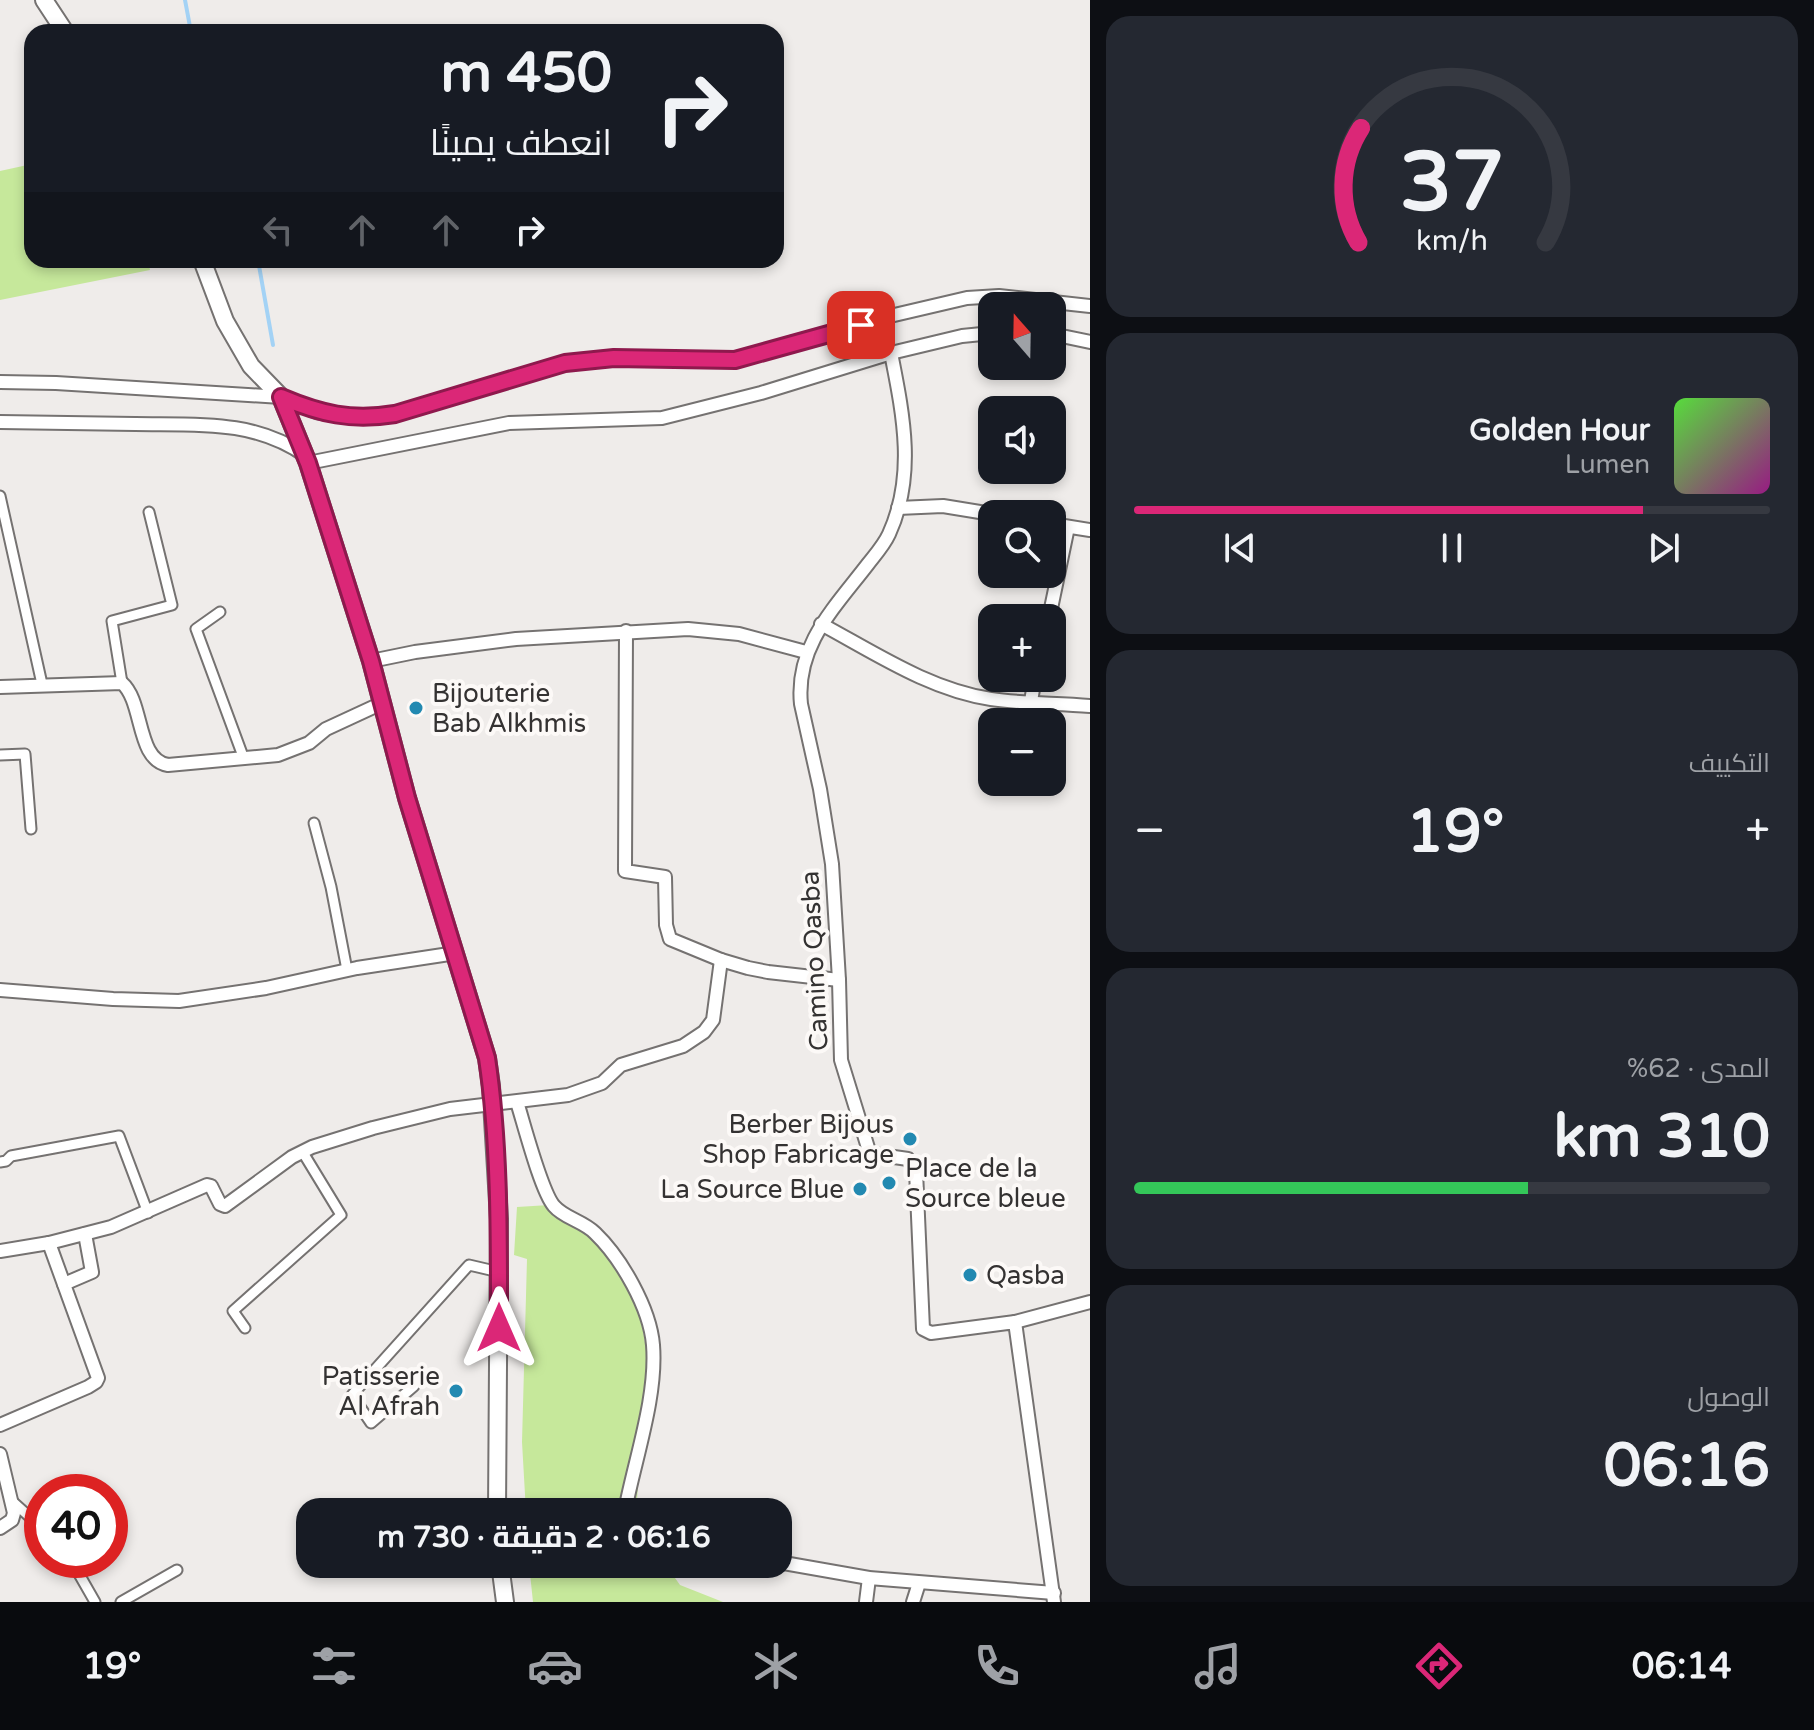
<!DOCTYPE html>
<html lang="ar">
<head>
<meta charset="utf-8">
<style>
	:root { --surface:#171b24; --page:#242831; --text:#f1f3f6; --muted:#9ea1a6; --line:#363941; --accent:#db2777 }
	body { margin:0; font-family:"Varela Round",Cairo,sans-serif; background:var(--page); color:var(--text); direction:rtl; height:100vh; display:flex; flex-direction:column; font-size:30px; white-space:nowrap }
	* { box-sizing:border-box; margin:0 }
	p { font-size:26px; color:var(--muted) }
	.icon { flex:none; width:44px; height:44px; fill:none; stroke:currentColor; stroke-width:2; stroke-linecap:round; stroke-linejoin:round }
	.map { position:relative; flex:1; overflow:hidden; direction:ltr }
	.sheet { display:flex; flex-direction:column; gap:16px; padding:16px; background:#0d0f14; width:724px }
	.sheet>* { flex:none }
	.guide { position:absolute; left:24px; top:24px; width:760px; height:244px; border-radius:24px; box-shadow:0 4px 12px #0003; direction:rtl; background:#171b24; color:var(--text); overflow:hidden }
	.needle { width:52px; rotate:340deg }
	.controls { position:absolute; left:978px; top:292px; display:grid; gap:16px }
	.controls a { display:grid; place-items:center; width:88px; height:88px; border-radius:16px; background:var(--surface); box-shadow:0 4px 12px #0003; font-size:40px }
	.speed { position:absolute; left:24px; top:1474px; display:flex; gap:16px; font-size:40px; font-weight:700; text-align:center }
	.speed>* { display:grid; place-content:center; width:104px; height:104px; border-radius:50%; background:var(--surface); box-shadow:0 4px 12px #0003; line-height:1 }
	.speed .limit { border:12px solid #d22; background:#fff; color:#111 }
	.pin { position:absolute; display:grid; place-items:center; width:68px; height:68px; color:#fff; margin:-34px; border-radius:16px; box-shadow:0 4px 12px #0006 }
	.me { position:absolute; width:88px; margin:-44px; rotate:0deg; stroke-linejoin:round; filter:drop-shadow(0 0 6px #0008) }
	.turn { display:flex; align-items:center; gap:28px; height:168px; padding:0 40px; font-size:36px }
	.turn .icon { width:104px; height:104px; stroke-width:2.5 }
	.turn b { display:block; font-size:56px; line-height:68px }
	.lanes { display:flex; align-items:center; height:76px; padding:0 40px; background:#0003; justify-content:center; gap:40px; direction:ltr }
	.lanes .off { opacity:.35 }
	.big { font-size:60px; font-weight:700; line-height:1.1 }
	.sheet .tile { flex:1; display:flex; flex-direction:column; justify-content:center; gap:12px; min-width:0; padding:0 28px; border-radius:24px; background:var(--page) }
	.sheet .dial { align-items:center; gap:0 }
	.dial svg { height:208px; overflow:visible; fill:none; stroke:var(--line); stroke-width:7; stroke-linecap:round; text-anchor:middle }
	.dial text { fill:var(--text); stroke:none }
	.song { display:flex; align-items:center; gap:24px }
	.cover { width:96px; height:96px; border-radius:12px; background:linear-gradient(135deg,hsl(110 70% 55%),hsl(310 70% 35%)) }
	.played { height:8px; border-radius:4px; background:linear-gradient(90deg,var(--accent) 80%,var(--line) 80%) }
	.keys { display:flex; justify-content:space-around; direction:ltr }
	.heat { display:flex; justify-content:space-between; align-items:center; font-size:44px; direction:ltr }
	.charge { height:12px; border-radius:6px; background:linear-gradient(90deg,#34c759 62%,var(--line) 0) }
	.trip { position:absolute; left:296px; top:1498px; width:496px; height:80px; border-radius:24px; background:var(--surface); box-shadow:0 4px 12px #0003; font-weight:700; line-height:80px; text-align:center; direction:rtl }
	.tab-bar { display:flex; height:128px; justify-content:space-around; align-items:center; background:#090b0e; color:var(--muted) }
	.tab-bar .icon { width:56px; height:56px }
	.tab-bar .on { color:var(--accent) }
	.tab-bar b { font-size:36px; color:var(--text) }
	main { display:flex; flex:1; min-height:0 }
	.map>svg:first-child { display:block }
</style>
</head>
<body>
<main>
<section class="sheet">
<div class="tile dial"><svg viewBox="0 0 100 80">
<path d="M14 69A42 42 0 1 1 86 69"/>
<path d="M14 69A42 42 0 0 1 15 25" stroke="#db2777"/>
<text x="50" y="56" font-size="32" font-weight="700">37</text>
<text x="50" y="72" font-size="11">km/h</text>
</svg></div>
<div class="tile">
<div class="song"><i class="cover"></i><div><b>Golden Hour</b><p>Lumen</p></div></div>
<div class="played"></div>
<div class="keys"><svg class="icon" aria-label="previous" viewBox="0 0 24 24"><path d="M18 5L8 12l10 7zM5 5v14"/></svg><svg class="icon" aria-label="pause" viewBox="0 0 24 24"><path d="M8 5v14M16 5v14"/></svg><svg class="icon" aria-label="next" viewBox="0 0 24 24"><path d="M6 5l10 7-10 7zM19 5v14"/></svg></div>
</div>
<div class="tile"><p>التكييف</p>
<div class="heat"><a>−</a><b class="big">19°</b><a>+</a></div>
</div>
<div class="tile"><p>المدى · 62%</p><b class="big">310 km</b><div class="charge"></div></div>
<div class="tile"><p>الوصول</p><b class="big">06:16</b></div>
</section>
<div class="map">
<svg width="1090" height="1602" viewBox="0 0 1090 1602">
	<rect width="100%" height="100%" fill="#efecea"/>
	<g fill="#c6e89b">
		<polygon points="32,164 32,260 148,260 150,270 0,300 0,171"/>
		<polygon points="549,1205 592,1233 636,1291 648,1360 636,1512 526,1512 522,1442 527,1259 514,1255 517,1207"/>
		<polygon points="529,1564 665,1564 680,1585 723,1602 533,1602"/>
	</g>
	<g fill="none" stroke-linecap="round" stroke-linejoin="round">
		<g stroke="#a3d2f5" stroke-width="4">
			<polyline points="185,0 191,32"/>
			<polyline points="258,260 273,345"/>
		</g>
		<defs>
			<g id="pedestrian">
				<polyline points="0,496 42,684"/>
				<polyline points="220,612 196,629 244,759"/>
				<polyline points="122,683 112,621 172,605 149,512"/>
				<polyline points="0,755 25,754 31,829"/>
				<polyline points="314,823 331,887 347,970"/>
				<polyline points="0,1162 6,1161 11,1156 119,1136 148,1213"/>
				<polyline points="245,1328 233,1311 341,1215 302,1151"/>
				<polyline points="414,1386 371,1423 352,1395 469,1265 499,1272"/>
				<polyline points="12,1501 42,1528"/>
				<polyline points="71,1560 95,1602"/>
				<polyline points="121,1602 177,1570"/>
			</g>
			<g id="minor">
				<polyline points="1052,334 1090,342"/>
				<path d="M891,353C903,414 916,475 889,534C884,545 875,555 868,564C835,607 795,646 801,704L820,789L832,864L839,980L841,1060L869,1151L873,1154L908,1159L916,1171L923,1329L931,1333L1015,1322L1054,1602"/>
				<polyline points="0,382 56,383 281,397 316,412 340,416 370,418 395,414 565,363 614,358 735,360 890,316 967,298 999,296 1090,306"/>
				<path d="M0,422C45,423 90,423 135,424C195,425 254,419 306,456"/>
				<polyline points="308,463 509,423 662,418 761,393 891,353 962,336 992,333"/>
				<polyline points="898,508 943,506 992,514"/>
				<polyline points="1052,524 1090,530"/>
				<polyline points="1049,618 1068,527"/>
				<path d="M821,624C875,653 930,690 991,699C1023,704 1057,703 1090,706"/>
				<polyline points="626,631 625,871 665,877 666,925 670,939 721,960 748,968 768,972 839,980"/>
				<polyline points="371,661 415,652 516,639 688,629 739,634 806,652"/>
				<path d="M0,687L122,683C144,702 136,760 168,765L278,755L309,743L326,729L380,704"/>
				<polyline points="1031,701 1035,678"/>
				<polyline points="0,990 113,999 179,1001 266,988 357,968 456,953"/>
				<path d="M517,1102C524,1124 541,1191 554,1206C564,1218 583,1221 595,1233C621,1258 650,1308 653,1345C657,1394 637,1453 627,1501L630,1512"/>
				<polyline points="0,1251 49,1243 111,1227 207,1185 211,1186 220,1204 225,1206 292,1157 312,1147 373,1128 450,1109 568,1095 602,1083 621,1065 683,1046 704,1032 713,1020 721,960"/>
				<polyline points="64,1284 92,1272 85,1234"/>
				<polyline points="1015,1322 1090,1302"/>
				<polyline points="0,1425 88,1387 96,1382 98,1378 49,1243"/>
				<polyline points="0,1454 14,1513 12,1520 0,1528"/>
				<polyline points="778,1562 869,1578 1054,1593"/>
				<polyline points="866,1602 869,1578"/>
				<polyline points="913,1602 919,1583"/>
			</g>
			<g id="tertiary">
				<polyline points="44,0 65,32"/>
				<polyline points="202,260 225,321 251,366 281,397 308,463 371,661 407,798 487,1058 491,1086 499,1219 497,1512"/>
				<polyline points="500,1564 505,1602"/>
			</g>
		</defs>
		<use href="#pedestrian" stroke="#757271" stroke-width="13"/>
		<use href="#minor" stroke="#757271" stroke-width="16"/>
		<use href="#tertiary" stroke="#757271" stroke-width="20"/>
		<use href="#pedestrian" stroke="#fff" stroke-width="9"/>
		<use href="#minor" stroke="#fff" stroke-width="12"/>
		<use href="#tertiary" stroke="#fff" stroke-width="16"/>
	</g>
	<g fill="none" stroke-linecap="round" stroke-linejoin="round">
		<defs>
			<path id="route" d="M499,1328C499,1240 500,1145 487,1058L407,798L371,661L308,463L281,397C321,414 351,421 395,414L565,363L614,358L735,360L861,325"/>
		</defs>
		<use href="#route" stroke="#8e194d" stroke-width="20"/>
		<use href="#route" stroke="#db2777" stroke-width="14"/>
	</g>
	<g fill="#2289b1" stroke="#fcf9f7" stroke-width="3">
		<circle cx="416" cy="708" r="8"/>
		<circle cx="910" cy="1139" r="8"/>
		<circle cx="889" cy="1183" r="8"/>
		<circle cx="860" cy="1189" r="8"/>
		<circle cx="970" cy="1275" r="8"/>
		<circle cx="456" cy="1391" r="8"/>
	</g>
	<g text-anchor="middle" stroke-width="8" stroke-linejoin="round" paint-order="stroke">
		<g font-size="26" fill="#343232" stroke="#fcf9f7" text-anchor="start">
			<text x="432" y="702">Bijouterie<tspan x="432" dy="30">Bab Alkhmis</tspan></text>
			<text x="894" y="1133" text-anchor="end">Berber Bijous<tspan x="894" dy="30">Shop Fabricage</tspan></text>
			<text x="905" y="1177">Place de la<tspan x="905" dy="30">Source bleue</tspan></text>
			<text x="844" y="1198" text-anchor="end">La Source Blue</text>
			<text x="986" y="1284">Qasba</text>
			<text x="440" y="1385" text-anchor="end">Patisserie<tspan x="440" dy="30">Al Afrah</tspan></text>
		</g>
		<g font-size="26" fill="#343232" stroke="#fcf9f7">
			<text transform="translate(814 961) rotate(-93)" y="9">Camino Qasba</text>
		</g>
	</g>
</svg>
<div class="controls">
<a><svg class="needle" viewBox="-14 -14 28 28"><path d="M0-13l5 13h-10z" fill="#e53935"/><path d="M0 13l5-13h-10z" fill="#9ea1a6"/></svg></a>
<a><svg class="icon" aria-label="sound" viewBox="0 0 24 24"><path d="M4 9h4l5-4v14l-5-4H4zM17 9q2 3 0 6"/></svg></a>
<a><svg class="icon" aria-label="search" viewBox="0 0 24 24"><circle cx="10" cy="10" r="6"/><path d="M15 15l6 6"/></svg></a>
<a>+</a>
<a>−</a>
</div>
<div class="speed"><div class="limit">40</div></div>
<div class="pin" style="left:861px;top:325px;background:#d93025"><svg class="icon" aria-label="arrive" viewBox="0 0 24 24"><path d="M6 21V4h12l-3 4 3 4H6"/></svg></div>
<svg class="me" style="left:499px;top:1328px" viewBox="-20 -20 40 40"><path d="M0-17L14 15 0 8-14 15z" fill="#db2777" stroke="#fff" stroke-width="4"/></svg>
<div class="trip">06:16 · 2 دقيقة · 730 m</div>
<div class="guide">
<div class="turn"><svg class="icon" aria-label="right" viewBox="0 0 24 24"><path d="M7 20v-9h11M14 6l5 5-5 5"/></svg><div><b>450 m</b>انعطف يمينًا</div></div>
<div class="lanes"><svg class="icon off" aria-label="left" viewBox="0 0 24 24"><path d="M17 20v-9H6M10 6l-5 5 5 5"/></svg><svg class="icon off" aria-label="ahead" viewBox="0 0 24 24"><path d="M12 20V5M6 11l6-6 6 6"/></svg><svg class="icon off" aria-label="ahead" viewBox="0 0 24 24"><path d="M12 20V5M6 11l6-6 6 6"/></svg><svg class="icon" aria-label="right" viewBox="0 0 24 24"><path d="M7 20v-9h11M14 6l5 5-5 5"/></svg></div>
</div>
</div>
</main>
<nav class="tab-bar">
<b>06:14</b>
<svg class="icon on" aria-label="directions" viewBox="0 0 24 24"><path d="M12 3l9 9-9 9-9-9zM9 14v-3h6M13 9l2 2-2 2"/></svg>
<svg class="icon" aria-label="music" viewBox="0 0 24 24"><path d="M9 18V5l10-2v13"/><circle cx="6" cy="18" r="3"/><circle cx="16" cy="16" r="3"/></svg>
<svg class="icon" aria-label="phone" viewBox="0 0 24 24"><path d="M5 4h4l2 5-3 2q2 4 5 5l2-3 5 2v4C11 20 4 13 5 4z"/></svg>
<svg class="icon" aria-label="climate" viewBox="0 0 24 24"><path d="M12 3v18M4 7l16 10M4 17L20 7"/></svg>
<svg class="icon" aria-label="car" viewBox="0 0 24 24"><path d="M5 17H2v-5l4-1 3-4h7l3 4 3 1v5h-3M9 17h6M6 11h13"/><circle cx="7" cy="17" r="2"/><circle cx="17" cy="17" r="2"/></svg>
<svg class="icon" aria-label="filters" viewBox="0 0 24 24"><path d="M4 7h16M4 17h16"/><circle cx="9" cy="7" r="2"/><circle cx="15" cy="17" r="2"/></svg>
<b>19°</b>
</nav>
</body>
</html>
